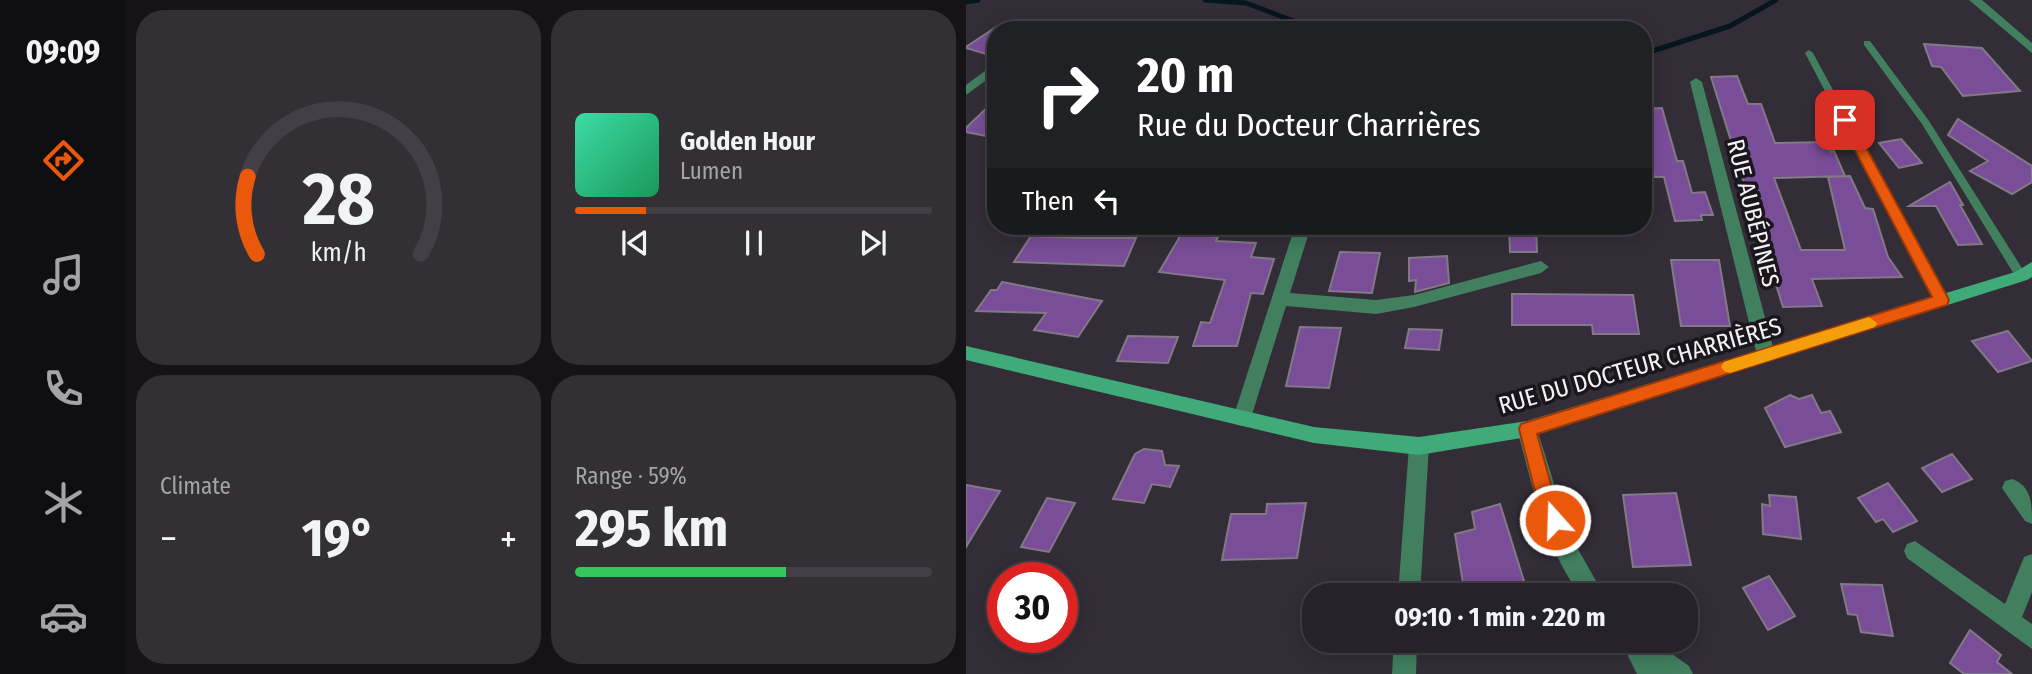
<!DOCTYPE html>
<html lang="en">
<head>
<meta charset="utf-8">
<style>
	:root { --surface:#262229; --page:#322f35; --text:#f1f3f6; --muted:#a4a4a8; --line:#423f46; --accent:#ea580c }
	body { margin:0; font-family:"Fira Sans Condensed",sans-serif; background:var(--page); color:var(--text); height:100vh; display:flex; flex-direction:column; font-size:26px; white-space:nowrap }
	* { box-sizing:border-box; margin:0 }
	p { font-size:23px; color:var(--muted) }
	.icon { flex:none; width:38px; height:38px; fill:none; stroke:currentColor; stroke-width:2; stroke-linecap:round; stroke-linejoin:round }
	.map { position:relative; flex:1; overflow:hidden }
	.sheet { display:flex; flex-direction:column; gap:10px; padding:10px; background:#151317; width:840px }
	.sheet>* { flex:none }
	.banner { position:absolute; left:21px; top:21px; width:665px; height:214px; border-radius:28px; box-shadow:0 4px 18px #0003,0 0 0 2px var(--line); background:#202124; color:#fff; overflow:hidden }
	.speed { position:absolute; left:21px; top:562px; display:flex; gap:14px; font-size:35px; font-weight:700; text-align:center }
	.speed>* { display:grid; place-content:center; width:91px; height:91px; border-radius:50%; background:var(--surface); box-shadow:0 4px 18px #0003,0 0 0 2px var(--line); line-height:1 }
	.speed .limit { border:10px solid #d22; background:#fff; color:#111 }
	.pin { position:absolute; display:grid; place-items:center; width:60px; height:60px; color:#fff; margin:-30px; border-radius:14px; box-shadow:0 4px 10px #0006 }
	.me { position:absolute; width:77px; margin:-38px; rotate:340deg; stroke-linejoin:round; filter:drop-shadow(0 0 5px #0008) }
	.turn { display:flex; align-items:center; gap:24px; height:147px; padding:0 35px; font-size:32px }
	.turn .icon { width:91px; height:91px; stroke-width:2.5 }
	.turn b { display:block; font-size:49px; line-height:60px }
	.then { display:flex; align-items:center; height:66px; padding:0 35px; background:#0003; gap:14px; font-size:26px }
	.big { font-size:52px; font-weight:700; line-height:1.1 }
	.sheet .card { flex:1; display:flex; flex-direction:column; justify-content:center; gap:10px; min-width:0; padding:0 24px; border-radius:28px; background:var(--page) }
	.sheet .dial { align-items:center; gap:0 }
	.dial svg { height:182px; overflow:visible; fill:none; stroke:var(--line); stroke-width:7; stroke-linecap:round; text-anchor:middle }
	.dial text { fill:var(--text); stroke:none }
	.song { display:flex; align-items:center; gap:21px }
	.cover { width:84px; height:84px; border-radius:10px; background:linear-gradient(135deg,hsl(160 70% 55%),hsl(150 70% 35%)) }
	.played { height:7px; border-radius:4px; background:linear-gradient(90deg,var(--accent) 20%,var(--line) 20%) }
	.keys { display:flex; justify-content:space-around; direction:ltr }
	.heat { display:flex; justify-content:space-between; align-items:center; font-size:38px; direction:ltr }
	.charge { height:10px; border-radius:5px; background:linear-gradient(90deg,#34c759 59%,var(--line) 0) }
	.sheet .tiles { flex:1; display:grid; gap:10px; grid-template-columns:repeat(2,1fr) }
	.trip { position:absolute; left:336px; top:583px; width:396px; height:70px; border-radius:28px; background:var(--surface); box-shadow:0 4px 18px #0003,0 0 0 2px var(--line); font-weight:700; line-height:70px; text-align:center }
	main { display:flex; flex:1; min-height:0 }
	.tab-bar { display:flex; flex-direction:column; width:126px; justify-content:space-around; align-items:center; background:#0f0e10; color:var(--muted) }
	.tab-bar .icon { width:49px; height:49px }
	.tab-bar .active { color:var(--accent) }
	.tab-bar b { font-size:32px; color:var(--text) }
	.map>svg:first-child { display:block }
</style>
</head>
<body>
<main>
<nav class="tab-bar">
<b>09:09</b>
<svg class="icon active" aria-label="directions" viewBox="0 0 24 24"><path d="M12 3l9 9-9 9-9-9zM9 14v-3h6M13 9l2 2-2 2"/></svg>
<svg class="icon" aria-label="music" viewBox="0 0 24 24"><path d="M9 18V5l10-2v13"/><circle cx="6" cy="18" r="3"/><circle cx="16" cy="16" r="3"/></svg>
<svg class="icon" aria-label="phone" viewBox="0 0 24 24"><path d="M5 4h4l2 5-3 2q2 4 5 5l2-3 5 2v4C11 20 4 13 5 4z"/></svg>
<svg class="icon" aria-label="climate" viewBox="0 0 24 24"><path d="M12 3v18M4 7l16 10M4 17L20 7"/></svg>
<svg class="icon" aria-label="car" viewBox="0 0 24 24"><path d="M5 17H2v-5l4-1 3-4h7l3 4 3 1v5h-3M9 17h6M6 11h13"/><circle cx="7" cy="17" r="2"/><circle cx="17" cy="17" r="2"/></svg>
</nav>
<section class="sheet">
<div class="tiles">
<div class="card dial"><svg viewBox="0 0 100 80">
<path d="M14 69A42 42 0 1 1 86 69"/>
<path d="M14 69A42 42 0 0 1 10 35" stroke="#ea580c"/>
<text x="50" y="56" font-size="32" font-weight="700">28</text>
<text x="50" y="72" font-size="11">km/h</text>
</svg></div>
<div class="card">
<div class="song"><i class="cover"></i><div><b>Golden Hour</b><p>Lumen</p></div></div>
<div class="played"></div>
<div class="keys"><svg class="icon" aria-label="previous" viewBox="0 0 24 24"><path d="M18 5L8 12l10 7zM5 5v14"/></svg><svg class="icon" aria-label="pause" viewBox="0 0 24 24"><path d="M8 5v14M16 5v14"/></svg><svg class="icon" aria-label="next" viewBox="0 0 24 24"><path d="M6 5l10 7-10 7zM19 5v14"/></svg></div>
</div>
<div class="card"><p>Climate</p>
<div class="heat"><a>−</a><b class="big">19°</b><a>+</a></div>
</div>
<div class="card"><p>Range · 59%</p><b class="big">295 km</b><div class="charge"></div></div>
</div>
</section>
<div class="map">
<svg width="1066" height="674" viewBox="0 0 1066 674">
	<rect width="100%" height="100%" fill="#332d37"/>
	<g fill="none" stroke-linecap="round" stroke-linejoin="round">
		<g stroke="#06161b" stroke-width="5">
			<polyline points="239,0 280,3 341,26 382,26 390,30"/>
			<polyline points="0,2 12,0"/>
			<polyline points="677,54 764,26 810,0"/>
		</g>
	</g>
	<g fill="#7a4d98" stroke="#817a86" stroke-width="2">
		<polygon points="30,27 30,57 0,48 0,47"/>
		<polygon points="958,44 1016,48 1054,91 997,96 975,67 966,66"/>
		<polygon points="771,76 782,104 795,104 809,143 860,142 865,152 868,151 879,176 808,178 835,250 879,250 862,177 884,176 899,208 907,209 922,257 936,277 846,279 856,306 817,307 745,77"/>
		<polygon points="30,99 30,138 0,132 0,128"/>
		<polygon points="696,108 711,161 717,161 726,193 739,192 747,215 735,215 736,220 709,221 698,177 688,177 677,129 677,109"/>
		<polygon points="992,119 1066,166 1066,182 1046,194 1004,171 1022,161 982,135"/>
		<polygon points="935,139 956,163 933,168 913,143"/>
		<polygon points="984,182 997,205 994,205 1016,244 992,245 970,206 943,206"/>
		<polygon points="543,226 570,226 571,252 544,252"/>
		<polygon points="216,233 252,237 250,241 290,243 285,257 308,259 297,294 285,293 271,346 227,346 235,322 244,323 259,280 193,272"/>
		<polygon points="65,236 112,238 170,238 158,266 48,262"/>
		<polygon points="374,252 414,253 406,293 363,291"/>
		<polygon points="481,256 483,283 449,292 450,280 443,281 443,258"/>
		<polygon points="705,260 753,260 764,326 715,326"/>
		<polygon points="36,282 136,301 112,337 68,330 80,313 10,311 25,290 31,290"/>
		<polygon points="546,294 667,295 673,334 627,334 626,325 546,325"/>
		<polygon points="334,327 375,328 363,388 320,386"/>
		<polygon points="443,329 476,330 473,350 439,348"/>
		<polygon points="1042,331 1066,361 1032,372 1006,341"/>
		<polygon points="162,336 212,337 202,363 151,361"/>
		<polygon points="824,395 833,399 846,395 855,413 864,411 875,432 819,447 799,408"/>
		<polygon points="178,449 196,451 199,465 213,466 204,487 186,484 178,503 147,499 169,454"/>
		<polygon points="986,454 1006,479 976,492 956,468"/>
		<polygon points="922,483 951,521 927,532 917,519 910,522 892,498"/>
		<polygon points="0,485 34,491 0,547"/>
		<polygon points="710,493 725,565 667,567 657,495"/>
		<polygon points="803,495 830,497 835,539 797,534 796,504 804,506"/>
		<polygon points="81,498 109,503 83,552 55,547"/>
		<polygon points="340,503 331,558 256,560 265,514 300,514 301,504"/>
		<polygon points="534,504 558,581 546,585 540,595 490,595 497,583 489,534 509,529 506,512"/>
		<polygon points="803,576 829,616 802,630 777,588"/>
		<polygon points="875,584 916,585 927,636 895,632 891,615 882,614"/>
		<polygon points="1004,630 1035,655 1031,662 1046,674 998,674 984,663"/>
	</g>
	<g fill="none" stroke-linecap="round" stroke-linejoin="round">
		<g fill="#417f5f" fill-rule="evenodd">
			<polygon points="898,41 904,41 963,121 1059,273 1061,276 1059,279 1051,279 956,124 898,45"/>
			<polygon points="843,50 847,53 981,301 979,304 975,306 969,301 839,53"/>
		</g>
		<g fill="#417f5f" fill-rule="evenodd">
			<polygon points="1003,0 1016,0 1066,43 1066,53"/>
			<polygon points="30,63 30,73 0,95 0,85"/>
			<polygon points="730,78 736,82 809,355 806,360 800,362 794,360 791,355 724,82"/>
			<polygon points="329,226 345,226 324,293 410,300 448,295 575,261 583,267 575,273 448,307 410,314 320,306 285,418 283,424 276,426 269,424 267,418"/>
			<path d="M561,421L568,423L571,429L604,535L638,595H614C579,547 566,485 551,429L554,423Z"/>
			<polygon points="453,437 460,440 463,446 454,595 432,595 443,446 446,440"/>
			<path d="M1046,479C1066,486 1066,505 1066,524L1059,521L1036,488L1039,481Z"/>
			<polygon points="949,541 1039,604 1058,557 1066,554 1066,592 1056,617 1066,624 1066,649 941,558 938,551 941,544"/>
			<polygon points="428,640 451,640 450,674 426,674"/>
			<polygon points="654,640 686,640 723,666 727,674 671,674"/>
		</g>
		<polygon fill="#40ab78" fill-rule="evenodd" points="1066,262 1066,277 1061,280 561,437 453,455 348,443 0,360 0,346 348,427 453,437 561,421 1049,272"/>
	</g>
	<polygon fill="#ea580c" stroke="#983908" stroke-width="2" points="879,117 885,120 981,296 983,300 981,305 571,434 589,499 598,520 595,526 589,529 582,526 571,499 553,429 555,424 966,297 873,120"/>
	<polygon fill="#f59e0b" points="903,317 911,323 909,327 764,373 758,371 755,367 758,362 764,360"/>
	<g text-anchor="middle" stroke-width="7" stroke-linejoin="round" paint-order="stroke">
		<g font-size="24" fill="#f5f1f8" stroke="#19171b">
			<text transform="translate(787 213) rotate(76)" y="8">RUE AUBÉPINES</text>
			<text transform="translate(674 366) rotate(-16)" y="8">RUE DU DOCTEUR CHARRIÈRES</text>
		</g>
	</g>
</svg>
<div class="speed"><div class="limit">30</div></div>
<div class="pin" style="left:879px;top:120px;background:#d93025"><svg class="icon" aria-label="arrive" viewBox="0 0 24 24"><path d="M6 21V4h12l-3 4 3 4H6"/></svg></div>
<svg class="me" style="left:589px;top:520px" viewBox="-20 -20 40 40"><circle r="17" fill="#ea580c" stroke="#fff" stroke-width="3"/><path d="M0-11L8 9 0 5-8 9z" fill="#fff"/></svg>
<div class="trip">09:10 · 1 min · 220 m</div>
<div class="banner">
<div class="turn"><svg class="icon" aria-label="right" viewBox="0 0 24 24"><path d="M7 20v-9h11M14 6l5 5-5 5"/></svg><div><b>20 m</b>Rue du Docteur Charrières</div></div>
<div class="then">Then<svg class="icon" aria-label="left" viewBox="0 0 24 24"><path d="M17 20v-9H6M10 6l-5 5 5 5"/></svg></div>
</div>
</div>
</main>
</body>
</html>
